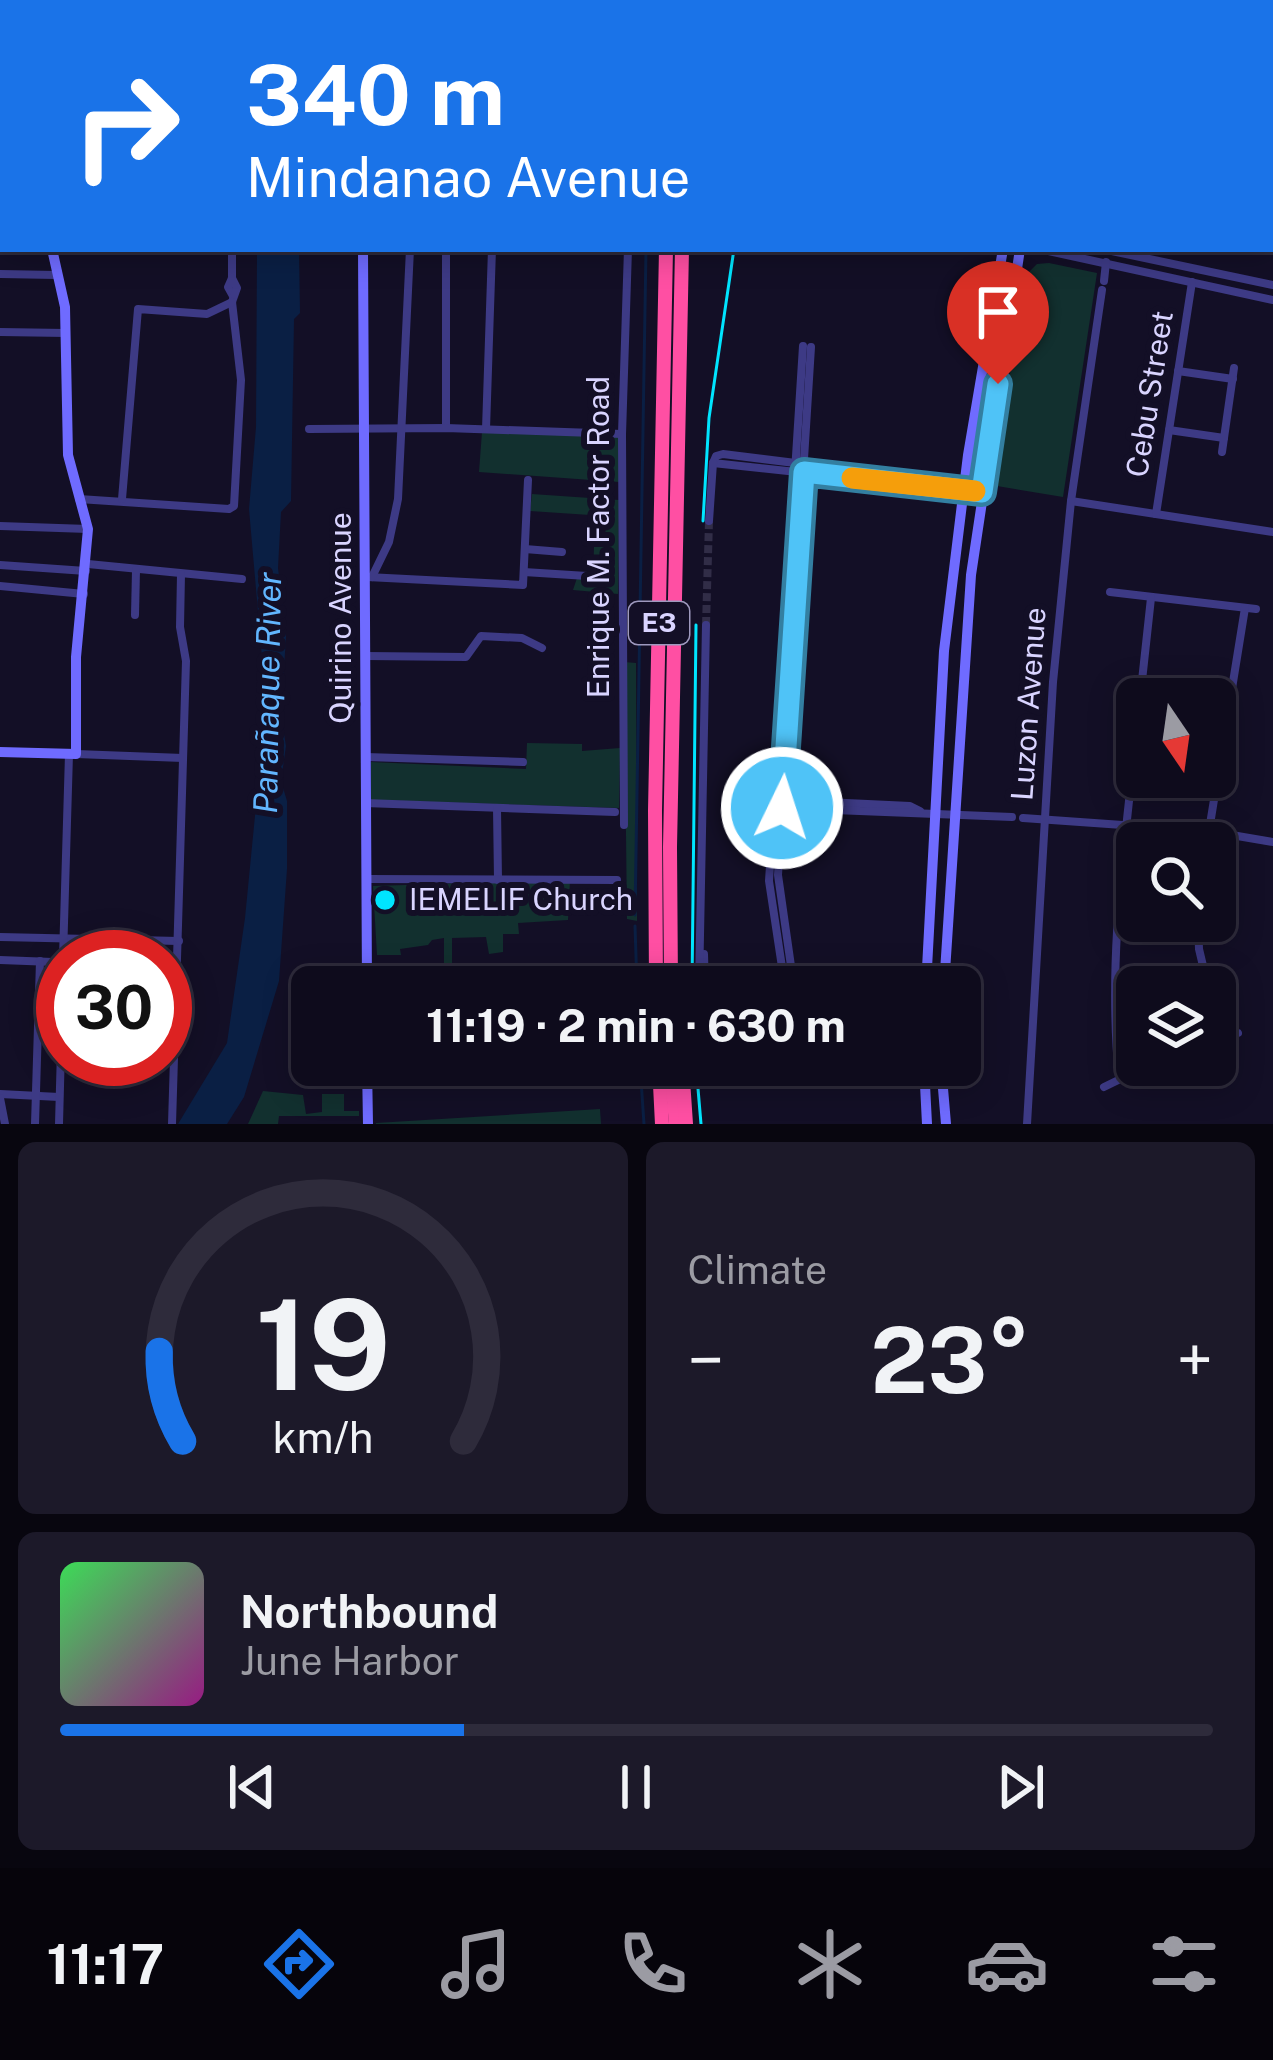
<!DOCTYPE html>
<html lang="en">
<head>
<meta charset="utf-8">
<style>
	:root { --surface:#0e0b1c; --page:#1c1929; --text:#f1f3f6; --muted:#9b9ba3; --line:#2e2b3b; --accent:#1a73e8 }
	body { margin:0; font-family:"Public Sans",sans-serif; background:var(--page); color:var(--text); height:100vh; display:flex; flex-direction:column; font-size:45px; white-space:nowrap }
	* { box-sizing:border-box; margin:0 }
	p { font-size:39px; color:var(--muted) }
	.icon { flex:none; width:66px; height:66px; fill:none; stroke:currentColor; stroke-width:2; stroke-linecap:round; stroke-linejoin:round }
	.map { position:relative; height:1124px; overflow:hidden }
	.drawer { display:flex; flex-direction:column; gap:18px; padding:18px; background:#08060f; flex:1 }
	.drawer>* { flex:none }
	.banner { position:absolute; left:0px; top:0px; width:1275px; height:252px; box-shadow:0 6px 30px #0003,0 0 0 3px var(--line); background:#1a73e8; color:#fff; overflow:hidden }
	.needle { width:78px; rotate:167deg }
	.controls { position:absolute; left:1116px; top:678px; display:grid; gap:24px }
	.controls a { display:grid; place-items:center; width:120px; height:120px; border-radius:18px; background:var(--surface); box-shadow:0 6px 30px #0003,0 0 0 3px var(--line); font-size:60px }
	.speed { position:absolute; left:36px; top:930px; display:flex; gap:24px; font-size:60px; font-weight:700; text-align:center }
	.speed>* { display:grid; place-content:center; width:156px; height:156px; border-radius:50%; background:var(--surface); box-shadow:0 6px 30px #0003,0 0 0 3px var(--line); line-height:1 }
	.speed .limit { border:18px solid #d22; background:#fff; color:#111 }
	.pin { position:absolute; display:grid; place-items:center; width:102px; height:102px; color:#fff; margin:-123px -51px; border-radius:50% 50% 50% 0; rotate:-45deg; box-shadow:0 0 12px #0007 }
	.pin .icon { rotate:45deg }
	.me { position:absolute; width:132px; margin:-66px; rotate:4deg; stroke-linejoin:round; filter:drop-shadow(0 0 9px #0008) }
	.turn { display:flex; align-items:center; gap:42px; height:252px; padding:0 48px; font-size:54px }
	.turn .icon { width:156px; height:156px; stroke-width:2.5 }
	.turn b { display:block; font-size:84px; line-height:102px }
	.big { font-size:90px; font-weight:700; line-height:1.1 }
	.drawer .card { flex:1; display:flex; flex-direction:column; justify-content:center; gap:18px; min-width:0; padding:0 42px; border-radius:18px; background:var(--page) }
	.drawer .dial { align-items:center; gap:0 }
	.dial svg { height:312px; overflow:visible; fill:none; stroke:var(--line); stroke-width:7; stroke-linecap:round; text-anchor:middle }
	.dial text { fill:var(--text); stroke:none }
	.song { display:flex; align-items:center; gap:36px }
	.cover { width:144px; height:144px; border-radius:18px; background:linear-gradient(135deg,hsl(130 70% 55%),hsl(310 70% 35%)) }
	.played { height:12px; border-radius:6px; background:linear-gradient(90deg,var(--accent) 35%,var(--line) 35%) }
	.keys { display:flex; justify-content:space-around; direction:ltr }
	.heat { display:flex; justify-content:space-between; align-items:center; font-size:66px; direction:ltr }
	.drawer .tiles { flex:1; display:grid; gap:18px; grid-template-columns:1fr 1fr }
	.card:last-child { grid-column:span 2 }
	.trip { position:absolute; left:291px; top:966px; width:690px; height:120px; border-radius:18px; background:var(--surface); box-shadow:0 6px 30px #0003,0 0 0 3px var(--line); font-weight:700; line-height:120px; text-align:center }
	.tab-bar { display:flex; height:192px; justify-content:space-around; align-items:center; background:#06040b; color:var(--muted) }
	.tab-bar .icon { width:84px; height:84px }
	.tab-bar .selected { color:var(--accent) }
	.tab-bar b { font-size:54px; color:var(--text) }
	.map>svg:first-child { display:block }
</style>
</head>
<body>
<div class="map">
<svg width="1273" height="1124" viewBox="0 0 1273 1124">
	<rect width="100%" height="100%" fill="#130f26"/>
	<g fill="#12302f">
		<polygon points="1049,263 1097,273 1063,497 991,485 1027,274 1037,264"/>
		<polygon points="482,432 619,437 619,482 479,472"/>
		<polygon points="532,494 619,500 618,594 573,590 577,578 593,578 594,547 606,547 605,516 530,511"/>
		<polygon points="624,662 636,663 637,921 627,919"/>
		<polygon points="527,743 582,744 582,751 620,748 619,808 371,800 371,762 526,769"/>
		<polygon points="570,880 568,920 518,923 519,934 503,934 503,952 489,954 486,937 452,938 452,964 444,963 444,938 432,940 428,945 400,949 401,955 377,955 373,886"/>
		<polygon points="263,1091 303,1095 306,1114 322,1112 322,1094 344,1094 344,1111 359,1111 359,1116 279,1116 278,1124 248,1124"/>
		<polygon points="600,1109 601,1124 376,1124 376,1123"/>
	</g>
	<polygon fill="#0a1f44" points="257,249 299,249 300,313 294,319 291,501 281,512 278,568 286,637 281,716 286,746 281,781 287,801 287,869 279,981 244,1097 227,1124 178,1124 227,1043 245,918 266,703 249,509 256,427"/>
	<g fill="none" stroke-linecap="round" stroke-linejoin="round">
		<g stroke="#0a1f44" stroke-width="3">
			<polyline points="652,3 652,0"/>
			<polyline points="635,915 646,249"/>
			<polyline points="635,926 637,987"/>
			<polyline points="640,1065 644,1124"/>
		</g>
		<polyline stroke="#312d47" stroke-width="8" stroke-dasharray="8 4" stroke-linecap="butt" points="706,625 709,521"/>
		<g stroke="#3d3a85" stroke-width="8">
			<polyline points="132,0 133,3"/>
			<polyline points="195,0 196,3"/>
			<polyline points="242,0 244,3"/>
			<polyline points="623,0 624,3"/>
			<polyline points="1167,2 1173,3"/>
			<polyline points="203,3 208,0"/>
			<polyline points="466,3 467,0"/>
			<polyline points="501,3 501,0"/>
			<polyline points="1075,3 1075,0"/>
			<polyline points="1087,3 1087,0"/>
			<polyline points="1272,21 1273,21"/>
			<polyline points="1272,226 1273,227"/>
			<polyline points="232,249 232,278 228,287 233,296"/>
			<polyline points="1039,249 1273,300"/>
			<polyline points="1102,249 1273,285"/>
			<polyline points="0,274 57,275"/>
			<polyline points="1104,281 1106,262"/>
			<polyline points="0,332 66,333"/>
			<polyline points="1178,371 1233,379"/>
			<polyline points="446,428 446,249"/>
			<polyline points="309,429 446,428 622,434"/>
			<polyline points="486,429 492,249"/>
			<polyline points="1169,430 1224,438"/>
			<polyline points="1222,452 1234,368"/>
			<polyline points="713,463 982,492"/>
			<polyline points="713,463 716,456 723,454 948,482 962,488"/>
			<polyline points="79,499 229,509 234,506 241,380 232,302 237,288 232,278"/>
			<polyline points="122,499 138,309 207,314 232,302"/>
			<polyline points="1071,501 1273,532"/>
			<polyline points="1156,514 1192,282"/>
			<polyline points="709,521 713,463"/>
			<polyline points="0,526 88,529"/>
			<polyline points="525,549 562,552"/>
			<polyline points="88,564 242,579"/>
			<polyline points="0,565 86,571"/>
			<polyline points="524,572 587,576"/>
			<polyline points="367,577 523,585 528,480"/>
			<polyline points="372,577 389,542 398,499 410,249"/>
			<polyline points="0,586 84,594"/>
			<polyline points="1110,592 1256,609"/>
			<polyline points="135,615 136,570"/>
			<polyline points="366,656 466,657 481,636 522,638 542,648"/>
			<polyline points="1140,699 1151,598"/>
			<polyline points="76,754 183,758"/>
			<polyline points="366,757 523,762"/>
			<polyline points="783,800 910,806 920,811"/>
			<polyline points="365,803 615,812"/>
			<polyline points="497,808 498,880"/>
			<polyline points="783,808 1012,817"/>
			<polyline points="1023,818 1208,831 1273,842"/>
			<polyline points="624,825 622,434 628,249"/>
			<polyline points="1207,843 1245,608"/>
			<polyline points="367,879 617,880"/>
			<polyline points="1198,921 1199,949 1208,987"/>
			<polyline points="0,937 179,941"/>
			<polyline points="704,954 705,987"/>
			<polyline points="63,957 69,754"/>
			<polyline points="0,960 53,962"/>
			<polyline points="367,973 524,974"/>
			<polyline points="699,987 706,625"/>
			<polyline points="785,987 769,881 803,346"/>
			<polyline points="794,987 778,875 811,347"/>
			<polyline points="1215,1018 1220,1038"/>
			<polyline points="1215,1040 1238,1033"/>
			<path d="M1119,1076C1107,962 1125,842 1137,729"/>
			<polyline points="1104,1087 1149,1065"/>
			<polyline points="0,1094 59,1097"/>
			<polyline points="0,1098 5,1124"/>
			<polyline points="35,1124 40,961"/>
			<polyline points="59,1124 63,974"/>
			<polyline points="172,1124 186,661 180,627 181,574"/>
			<polyline points="1027,1124 1053,682 1071,501 1102,290"/>
		</g>
		<g stroke="#6f6bff" stroke-width="10">
			<polyline points="54,3 54,0"/>
			<polyline points="386,3 386,0"/>
			<polyline points="0,153 3,153"/>
			<polyline points="363,249 367,987"/>
			<polyline points="0,752 76,754 76,657 88,529 68,455 65,307 52,249"/>
			<polyline points="926,987 944,651 968,455 1003,249"/>
			<polyline points="944,987 971,575 1020,249"/>
			<polyline points="367,1065 368,1124"/>
			<polyline points="924,1065 927,1124"/>
			<polyline points="941,1065 946,1124"/>
		</g>
		<g stroke="#ff4fa3" stroke-width="14">
			<polyline points="672,3 672,0"/>
			<polyline points="690,3 691,0"/>
			<polyline points="703,3 703,0"/>
			<polyline points="656,987 655,811 666,249"/>
			<polyline points="671,987 670,847 682,249"/>
			<polyline points="659,1065 662,1124"/>
			<polyline points="671,1065 676,1124"/>
			<polyline points="682,1065 686,1124"/>
		</g>
		<g stroke="#00e5ff" stroke-width="3">
			<polyline points="726,0 728,3"/>
			<polyline points="703,521 709,418 734,249"/>
			<polyline points="692,987 696,625"/>
			<polyline points="696,1065 701,1124"/>
		</g>
	</g>
	<g fill="none" stroke-linecap="round" stroke-linejoin="round">
		<defs>
			<polyline id="route" points="782,808 804,472 982,492 998,384"/>
		</defs>
		<use href="#route" stroke="#337fa1" stroke-width="30"/>
		<use href="#route" stroke="#4fc3f7" stroke-width="21"/>
		<polyline stroke="#f59e0b" stroke-width="21" points="852,478 975,491"/>
	</g>
	<circle fill="#00e5ff" stroke="#130f26" stroke-width="4.5" cx="385" cy="900" r="12"/>
	<g text-anchor="middle" stroke-width="12" stroke-linejoin="round" paint-order="stroke">
		<rect fill="#130f26" stroke="#9e99be" stroke-width="3" x="629" y="602" width="60" height="42" rx="9"/>
		<g font-size="27" font-weight="bold" fill="#d9d4ff">
			<text x="659" y="632">E3</text>
		</g>
		<g font-size="30" fill="#d9d4ff" stroke="#130f26">
			<text transform="translate(1150 394) rotate(-81)" y="10">Cebu Street</text>
			<text transform="translate(599 537) rotate(-90)" y="10">Enrique M. Factor Road</text>
			<text transform="translate(341 618) rotate(-90)" y="10">Quirino Avenue</text>
			<text transform="translate(1029 704) rotate(-86)" y="10">Luzon Avenue</text>
		</g>
		<g font-size="30" fill="#d9d4ff" stroke="#130f26" text-anchor="start">
			<text x="409" y="910">IEMELIF Church</text>
		</g>
		<g font-size="33" font-style="italic" fill="#62b6ff" stroke="#130f26">
			<text transform="translate(267 693) rotate(-89)" y="12">Parañaque River</text>
		</g>
	</g>
</svg>
<div class="controls">
<a><svg class="needle" viewBox="-14 -14 28 28"><path d="M0-13l5 13h-10z" fill="#e53935"/><path d="M0 13l5-13h-10z" fill="#9b9ba3"/></svg></a>
<a><svg class="icon" aria-label="search" viewBox="0 0 24 24"><circle cx="10" cy="10" r="6"/><path d="M15 15l6 6"/></svg></a>
<a><svg class="icon" aria-label="layers" viewBox="0 0 24 24"><path d="M12 4l9 5-9 5-9-5zM3 14l9 5 9-5"/></svg></a>
</div>
<div class="speed"><div class="limit">30</div></div>
<div class="pin" style="left:998px;top:384px;background:#d93025"><svg class="icon" aria-label="arrive" viewBox="0 0 24 24"><path d="M6 21V4h12l-3 4 3 4H6"/></svg></div>
<svg class="me" style="left:782px;top:808px" viewBox="-20 -20 40 40"><circle r="17" fill="#4fc3f7" stroke="#fff" stroke-width="3"/><path d="M0-11L8 9 0 5-8 9z" fill="#fff"/></svg>
<div class="trip">11:19 · 2 min · 630 m</div>
<div class="banner">
<div class="turn"><svg class="icon" aria-label="right" viewBox="0 0 24 24"><path d="M7 20v-9h11M14 6l5 5-5 5"/></svg><div><b>340 m</b>Mindanao Avenue</div></div>
</div>
</div>
<section class="drawer">
<div class="tiles">
<div class="card dial"><svg viewBox="0 0 100 80">
<path d="M14 69A42 42 0 1 1 86 69"/>
<path d="M14 69A42 42 0 0 1 8 46" stroke="#1a73e8"/>
<text x="50" y="56" font-size="32" font-weight="700">19</text>
<text x="50" y="72" font-size="11">km/h</text>
</svg></div>
<div class="card"><p>Climate</p>
<div class="heat"><a>−</a><b class="big">23°</b><a>+</a></div>
</div>
<div class="card">
<div class="song"><i class="cover"></i><div><b>Northbound</b><p>June Harbor</p></div></div>
<div class="played"></div>
<div class="keys"><svg class="icon" aria-label="previous" viewBox="0 0 24 24"><path d="M18 5L8 12l10 7zM5 5v14"/></svg><svg class="icon" aria-label="pause" viewBox="0 0 24 24"><path d="M8 5v14M16 5v14"/></svg><svg class="icon" aria-label="next" viewBox="0 0 24 24"><path d="M6 5l10 7-10 7zM19 5v14"/></svg></div>
</div>
</div>
</section>
<nav class="tab-bar">
<b>11:17</b>
<svg class="icon selected" aria-label="directions" viewBox="0 0 24 24"><path d="M12 3l9 9-9 9-9-9zM9 14v-3h6M13 9l2 2-2 2"/></svg>
<svg class="icon" aria-label="music" viewBox="0 0 24 24"><path d="M9 18V5l10-2v13"/><circle cx="6" cy="18" r="3"/><circle cx="16" cy="16" r="3"/></svg>
<svg class="icon" aria-label="phone" viewBox="0 0 24 24"><path d="M5 4h4l2 5-3 2q2 4 5 5l2-3 5 2v4C11 20 4 13 5 4z"/></svg>
<svg class="icon" aria-label="climate" viewBox="0 0 24 24"><path d="M12 3v18M4 7l16 10M4 17L20 7"/></svg>
<svg class="icon" aria-label="car" viewBox="0 0 24 24"><path d="M5 17H2v-5l4-1 3-4h7l3 4 3 1v5h-3M9 17h6M6 11h13"/><circle cx="7" cy="17" r="2"/><circle cx="17" cy="17" r="2"/></svg>
<svg class="icon" aria-label="filters" viewBox="0 0 24 24"><path d="M4 7h16M4 17h16"/><circle cx="9" cy="7" r="2"/><circle cx="15" cy="17" r="2"/></svg>
</nav>
</body>
</html>
